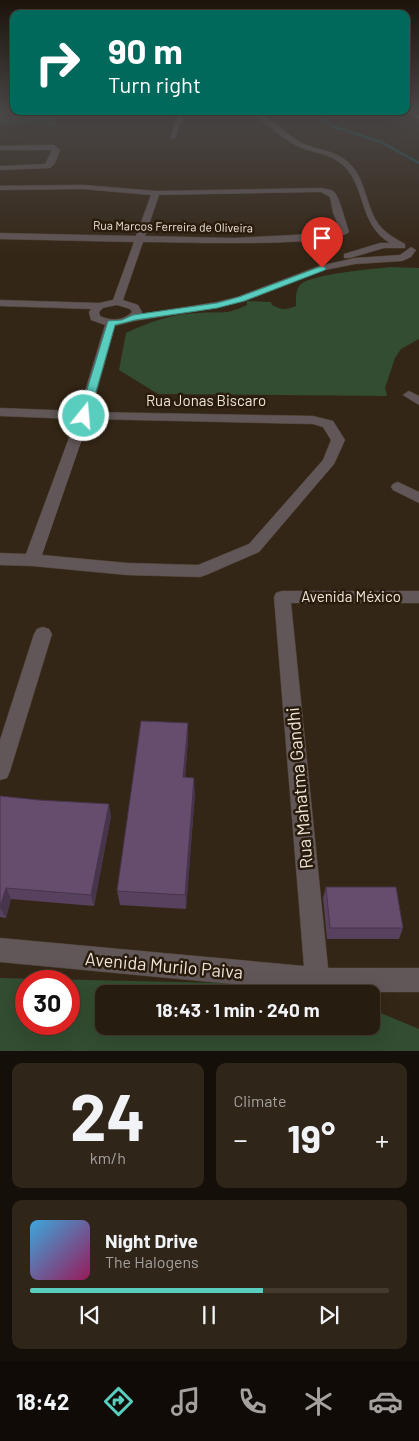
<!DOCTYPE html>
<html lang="en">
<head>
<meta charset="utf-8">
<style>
	:root { --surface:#271c10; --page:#2f2519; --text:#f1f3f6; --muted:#a4a19f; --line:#433a30; --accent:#59cebf }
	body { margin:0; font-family:Barlow,sans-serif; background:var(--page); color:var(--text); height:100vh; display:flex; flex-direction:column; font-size:19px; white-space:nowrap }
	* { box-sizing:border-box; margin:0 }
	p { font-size:16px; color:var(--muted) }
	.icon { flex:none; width:28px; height:28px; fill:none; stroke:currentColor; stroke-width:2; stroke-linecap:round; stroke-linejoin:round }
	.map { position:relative; height:1051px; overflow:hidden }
	.side { display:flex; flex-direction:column; gap:12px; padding:12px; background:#150f09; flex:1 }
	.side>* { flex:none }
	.top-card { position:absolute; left:10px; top:10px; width:400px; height:105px; border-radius:10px; box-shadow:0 5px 20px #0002,0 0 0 1px var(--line); background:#00695c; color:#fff; overflow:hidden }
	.speed { position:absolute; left:15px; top:970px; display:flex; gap:10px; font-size:25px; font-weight:700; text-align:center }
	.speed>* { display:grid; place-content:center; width:65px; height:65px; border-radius:50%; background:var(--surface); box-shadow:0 5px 20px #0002,0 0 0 1px var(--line); line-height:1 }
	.speed .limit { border:8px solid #d22; background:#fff; color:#111 }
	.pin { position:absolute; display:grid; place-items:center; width:42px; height:42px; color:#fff; margin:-51px -21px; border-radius:50% 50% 50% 0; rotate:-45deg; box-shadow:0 0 5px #0007 }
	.pin .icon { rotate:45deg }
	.me { position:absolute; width:55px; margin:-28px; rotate:17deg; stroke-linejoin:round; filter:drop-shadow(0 0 4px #0008) }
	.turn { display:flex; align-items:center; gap:18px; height:105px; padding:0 15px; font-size:22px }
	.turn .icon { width:65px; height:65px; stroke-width:2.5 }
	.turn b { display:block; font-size:35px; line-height:42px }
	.big { font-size:38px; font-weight:700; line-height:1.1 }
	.side .card { flex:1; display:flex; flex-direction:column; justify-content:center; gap:8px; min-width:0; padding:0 18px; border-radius:10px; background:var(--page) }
	.side .dial { align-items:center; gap:0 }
	.dial b { font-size:65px; line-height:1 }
	.song { display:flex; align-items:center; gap:15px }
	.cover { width:60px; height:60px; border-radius:8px; background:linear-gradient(135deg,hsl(200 70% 55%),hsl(330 70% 35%)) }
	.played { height:5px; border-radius:2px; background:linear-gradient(90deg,var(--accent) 65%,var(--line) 65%) }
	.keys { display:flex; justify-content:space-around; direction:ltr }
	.heat { display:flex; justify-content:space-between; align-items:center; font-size:28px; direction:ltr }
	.side .tiles { flex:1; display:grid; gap:12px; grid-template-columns:1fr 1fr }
	.card:last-child { grid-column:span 2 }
	.trip { position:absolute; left:95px; top:985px; width:285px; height:50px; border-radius:10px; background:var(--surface); box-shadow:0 5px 20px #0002,0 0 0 1px var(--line); font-weight:700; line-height:50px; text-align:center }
	.tabs { display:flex; height:80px; justify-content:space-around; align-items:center; background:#100b06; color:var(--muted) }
	.tabs .icon { width:35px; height:35px }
	.tabs .selected { color:var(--accent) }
	.tabs b { font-size:22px; color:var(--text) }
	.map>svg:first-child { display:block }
</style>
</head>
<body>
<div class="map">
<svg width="419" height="1051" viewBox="0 0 419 1051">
	<rect width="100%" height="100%" fill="#342616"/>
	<g fill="#324d31" fill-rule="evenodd">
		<polygon points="0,110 71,111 75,113 56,118 56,125 48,126 43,122 26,124 0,123"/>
		<path d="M390,267L419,268V339L401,349L395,358L385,388L387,396L158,394L119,370L126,333C149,322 172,314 198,313C220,311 225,316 247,305V301L271,302L272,305C281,310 287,310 296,306C296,298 295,290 301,284C312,274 374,269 390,267Z"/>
		<path d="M0,978L269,984L310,994H104V1026H371V1009L419,1029V1051H0ZM26,981H69V1024H26Z"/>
	</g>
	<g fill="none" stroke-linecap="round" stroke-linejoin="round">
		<g stroke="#19575d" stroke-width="2.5">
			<polyline points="311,111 332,126 381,142 419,163"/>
			<polyline points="0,118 40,115 55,111"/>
		</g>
		<defs>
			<g id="minor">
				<polygon points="179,111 185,111 175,138 170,139"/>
				<path d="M250,111H258C273,121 286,134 302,143C316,150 335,150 348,162C367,179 365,207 380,226C387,234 396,239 405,244V248H384L350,258H344V254L380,243H390C358,224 367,188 343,165C330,153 312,153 297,146C281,137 264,123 250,111Z"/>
				<polygon points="54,145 60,150 55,163 50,168 0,170 0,166 45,164 52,150 0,150 0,146"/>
				<path d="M83,185L156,191L321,188C325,189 330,189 333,191C339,194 346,224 349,232C330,248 176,242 143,242L123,300L138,305L142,312L141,314L217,302L237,297L319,266L355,258L400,255L411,247L416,250L411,257L402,261L355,264L325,270L245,301L217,308L134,321L115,326L91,412L313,416L333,421L345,440L334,464L259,552L206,575L200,577L127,575L32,566L0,565V553L26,554L76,419L0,416V408L79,411L105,325L91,320L89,312L91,309L0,306V300L99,303L113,300L134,242L0,239V233L136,236L151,195L83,189L0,190V186ZM321,192L330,197L333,212L340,231L331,233L234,238L145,236L159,195ZM117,305L130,309L132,312C123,321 111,321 100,316L99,312L103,308ZM89,419L313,424L323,427L331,440L323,460L249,544L198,565L127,563L42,555Z"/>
				<polygon points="409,391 419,396 419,405 403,395"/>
				<polygon points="398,482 419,492 419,503 393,490 391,487 393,484"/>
				<polygon points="282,591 419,591 419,603 291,603 328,968 419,968 419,992 317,992 0,962 0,938 304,966 274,597 276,593"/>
				<polygon points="43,627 49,629 52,634 10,771 7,778 0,780 0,740 34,634 37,629"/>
			</g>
			<polygon id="major" points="410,110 419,115 419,119 403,111"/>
		</defs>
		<use href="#minor" stroke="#4e4131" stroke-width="1"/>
		<use href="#major" stroke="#4e4131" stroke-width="1"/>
		<use href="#minor" fill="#615658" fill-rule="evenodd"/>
		<use href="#major" fill="#998186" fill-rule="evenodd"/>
	</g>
	<g fill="#58415e">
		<polygon points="188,723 188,739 185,777 195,793 186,909 120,905 117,891"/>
		<polygon points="0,796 111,816 94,906 11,899 6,918 0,917"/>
		<polygon points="326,887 403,928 399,939 327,939 323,898"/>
	</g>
	<g fill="#47354c">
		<polygon points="188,723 188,739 184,792 183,777"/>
		<polygon points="194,778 195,793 186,909 185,895"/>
		<polygon points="109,804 111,816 94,906 91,895"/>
		<polygon points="6,888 11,899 6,918 0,907"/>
	</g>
	<g fill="#664c6d" stroke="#47354c">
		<polygon points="141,721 188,723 183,777 194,778 185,895 117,891"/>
		<polygon points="0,796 39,800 109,804 91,895 6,888 0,907"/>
		<polygon points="326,887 396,887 403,928 330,928"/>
	</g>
	<linearGradient id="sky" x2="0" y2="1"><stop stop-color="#1d150c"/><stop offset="0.43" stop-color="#4a4747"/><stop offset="1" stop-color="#4a4747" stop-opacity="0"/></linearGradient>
	<rect width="419" height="257" fill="url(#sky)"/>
	<polygon fill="#59cebf" stroke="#3a867c" points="322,266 326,268 325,270 244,301 217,308 135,320 115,325 89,416 84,418 79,416 108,321 122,320 133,315 217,303 239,297"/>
	<g text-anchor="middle" stroke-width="5" stroke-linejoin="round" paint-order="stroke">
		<g font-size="12" fill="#ede4da" stroke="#2a1c0c">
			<text transform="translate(173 227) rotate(1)" y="4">Rua Marcos Ferreira de Oliveira</text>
		</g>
		<g font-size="15" fill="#ede4da" stroke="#2a1c0c">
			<text x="206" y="406">Rua Jonas Biscaro</text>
			<text x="351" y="602">Avenida México</text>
		</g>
		<g font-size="18" fill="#ede4da" stroke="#2a1c0c">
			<text transform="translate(300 788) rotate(-95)" y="6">Rua Mahatma Gandhi</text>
			<text transform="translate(164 966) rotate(5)" y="6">Avenida Murilo Paiva</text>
		</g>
	</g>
</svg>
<div class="speed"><div class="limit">30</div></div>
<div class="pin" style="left:322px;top:268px;background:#d93025"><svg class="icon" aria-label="arrive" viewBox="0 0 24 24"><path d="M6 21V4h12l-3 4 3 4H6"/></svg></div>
<svg class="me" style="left:84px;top:416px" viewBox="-20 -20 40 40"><circle r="17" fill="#59cebf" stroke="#fff" stroke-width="3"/><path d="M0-11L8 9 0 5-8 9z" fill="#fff"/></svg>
<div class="trip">18:43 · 1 min · 240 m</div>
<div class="top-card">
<div class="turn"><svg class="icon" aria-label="right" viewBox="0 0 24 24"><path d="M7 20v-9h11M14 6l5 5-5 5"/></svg><div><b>90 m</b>Turn right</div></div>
</div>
</div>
<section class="side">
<div class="tiles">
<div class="card dial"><b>24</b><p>km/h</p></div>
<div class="card"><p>Climate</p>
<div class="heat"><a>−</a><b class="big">19°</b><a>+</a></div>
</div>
<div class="card">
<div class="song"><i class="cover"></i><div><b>Night Drive</b><p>The Halogens</p></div></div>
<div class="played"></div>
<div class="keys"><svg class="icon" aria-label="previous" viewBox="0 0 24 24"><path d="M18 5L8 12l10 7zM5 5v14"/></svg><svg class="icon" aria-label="pause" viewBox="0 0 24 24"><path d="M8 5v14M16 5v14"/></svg><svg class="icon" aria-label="next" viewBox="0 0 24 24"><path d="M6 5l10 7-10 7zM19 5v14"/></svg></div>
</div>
</div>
</section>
<nav class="tabs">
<b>18:42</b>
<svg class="icon selected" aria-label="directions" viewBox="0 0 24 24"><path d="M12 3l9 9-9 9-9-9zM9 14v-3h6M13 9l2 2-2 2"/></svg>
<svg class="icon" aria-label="music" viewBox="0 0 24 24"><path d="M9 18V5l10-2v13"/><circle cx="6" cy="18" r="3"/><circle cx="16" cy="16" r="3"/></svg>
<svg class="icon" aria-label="phone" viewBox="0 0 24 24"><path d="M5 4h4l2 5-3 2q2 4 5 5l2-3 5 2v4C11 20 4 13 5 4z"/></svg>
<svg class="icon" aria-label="climate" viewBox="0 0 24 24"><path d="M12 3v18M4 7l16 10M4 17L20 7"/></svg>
<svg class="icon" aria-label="car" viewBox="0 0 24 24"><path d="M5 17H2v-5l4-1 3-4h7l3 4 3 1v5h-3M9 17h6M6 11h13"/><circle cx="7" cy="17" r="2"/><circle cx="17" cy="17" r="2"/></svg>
</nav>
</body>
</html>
